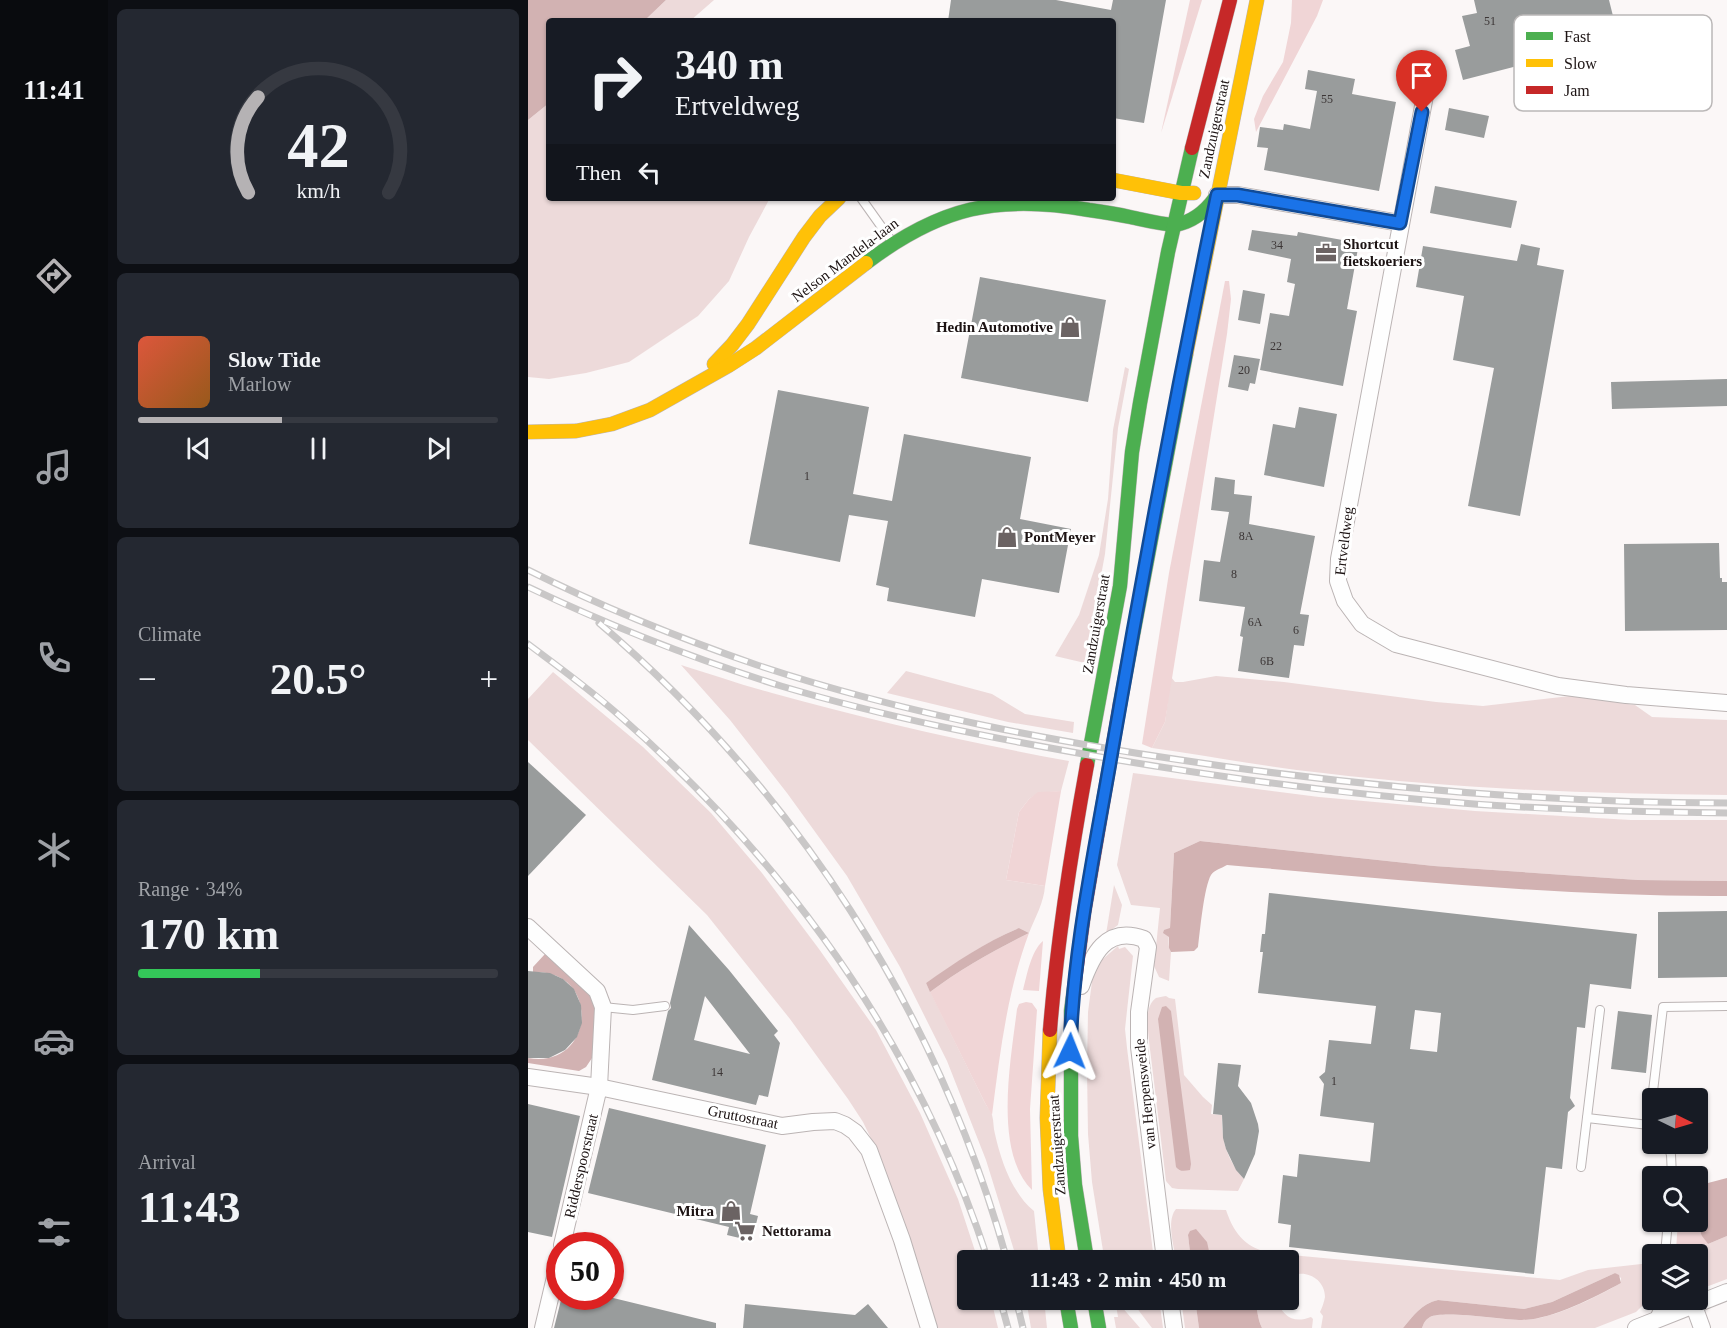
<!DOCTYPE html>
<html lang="en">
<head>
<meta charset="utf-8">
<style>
	:root { --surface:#171b24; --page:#242831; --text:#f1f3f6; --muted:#9ea1a6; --line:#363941; --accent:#b5b2b4 }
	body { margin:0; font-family:Georgia,serif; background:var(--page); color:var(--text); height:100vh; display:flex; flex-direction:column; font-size:22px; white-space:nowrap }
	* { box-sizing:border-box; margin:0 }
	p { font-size:20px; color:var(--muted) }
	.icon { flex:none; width:33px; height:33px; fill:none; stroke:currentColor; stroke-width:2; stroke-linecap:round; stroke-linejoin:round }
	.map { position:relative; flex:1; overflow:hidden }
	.drawer { display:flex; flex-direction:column; gap:9px; padding:9px; background:#0d0f14; width:420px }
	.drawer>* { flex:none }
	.banner { position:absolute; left:18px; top:18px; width:570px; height:183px; border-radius:6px; box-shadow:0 2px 4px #0004; background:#171b24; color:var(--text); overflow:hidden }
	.needle { width:39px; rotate:95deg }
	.fabs { position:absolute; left:1114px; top:1088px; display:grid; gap:12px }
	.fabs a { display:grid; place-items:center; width:66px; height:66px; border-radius:6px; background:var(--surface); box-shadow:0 2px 4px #0004; font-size:30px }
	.speed { position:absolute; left:18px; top:1232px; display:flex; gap:12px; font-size:30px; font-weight:700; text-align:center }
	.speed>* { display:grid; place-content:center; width:78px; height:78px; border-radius:50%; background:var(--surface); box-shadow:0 2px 4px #0004; line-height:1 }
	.speed .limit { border:9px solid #d22; background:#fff; color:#111 }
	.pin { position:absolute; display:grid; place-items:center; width:51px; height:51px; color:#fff; margin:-62px -26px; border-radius:50% 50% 50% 0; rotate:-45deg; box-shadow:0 0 6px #0007 }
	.pin .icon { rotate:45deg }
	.me { position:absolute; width:66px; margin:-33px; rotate:2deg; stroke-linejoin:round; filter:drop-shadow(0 0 4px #0008) }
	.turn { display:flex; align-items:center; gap:21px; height:126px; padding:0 30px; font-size:27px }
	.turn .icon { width:78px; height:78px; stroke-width:2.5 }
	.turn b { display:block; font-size:42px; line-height:51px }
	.then { display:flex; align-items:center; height:57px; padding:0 30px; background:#0003; gap:12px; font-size:22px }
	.big { font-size:45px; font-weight:700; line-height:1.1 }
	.drawer .widget { flex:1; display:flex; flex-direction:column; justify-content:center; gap:9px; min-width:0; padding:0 21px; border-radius:9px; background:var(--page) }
	.drawer .dial { align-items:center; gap:0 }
	.dial svg { height:156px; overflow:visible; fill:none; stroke:var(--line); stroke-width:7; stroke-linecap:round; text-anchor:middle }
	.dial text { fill:var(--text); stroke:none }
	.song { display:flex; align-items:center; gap:18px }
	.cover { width:72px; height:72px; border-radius:9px; background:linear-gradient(135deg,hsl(10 70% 55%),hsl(30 70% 35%)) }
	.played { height:6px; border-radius:3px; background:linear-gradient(90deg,var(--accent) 40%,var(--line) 40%) }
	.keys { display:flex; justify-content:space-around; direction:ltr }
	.heat { display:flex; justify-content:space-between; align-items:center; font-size:33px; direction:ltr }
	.charge { height:9px; border-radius:4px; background:linear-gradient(90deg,#34c759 34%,var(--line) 0) }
	.trip { position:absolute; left:429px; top:1250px; width:342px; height:60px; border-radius:6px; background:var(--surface); box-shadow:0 2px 4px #0004; font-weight:700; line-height:60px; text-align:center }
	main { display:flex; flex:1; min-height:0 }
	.dock { display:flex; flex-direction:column; width:108px; justify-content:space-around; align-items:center; background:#090b0e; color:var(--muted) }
	.dock .icon { width:42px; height:42px }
	.dock .active { color:var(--accent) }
	.dock b { font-size:27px; color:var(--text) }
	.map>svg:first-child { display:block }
</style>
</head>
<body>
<main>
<nav class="dock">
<b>11:41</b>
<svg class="icon active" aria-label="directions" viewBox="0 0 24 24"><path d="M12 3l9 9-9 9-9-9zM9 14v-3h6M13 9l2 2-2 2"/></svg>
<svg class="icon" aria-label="music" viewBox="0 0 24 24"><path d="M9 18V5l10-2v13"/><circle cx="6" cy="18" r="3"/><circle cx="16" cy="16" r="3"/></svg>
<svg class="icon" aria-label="phone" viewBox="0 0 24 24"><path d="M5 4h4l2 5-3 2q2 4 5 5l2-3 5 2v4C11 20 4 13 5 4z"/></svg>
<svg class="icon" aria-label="climate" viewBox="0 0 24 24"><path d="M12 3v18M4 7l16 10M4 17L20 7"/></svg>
<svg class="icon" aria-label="car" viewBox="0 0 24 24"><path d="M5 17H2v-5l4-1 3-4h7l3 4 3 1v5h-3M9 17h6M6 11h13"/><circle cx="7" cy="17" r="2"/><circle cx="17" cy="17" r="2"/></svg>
<svg class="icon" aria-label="filters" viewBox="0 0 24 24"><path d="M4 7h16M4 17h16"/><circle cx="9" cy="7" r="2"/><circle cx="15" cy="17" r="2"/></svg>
</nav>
<section class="drawer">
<div class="widget dial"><svg viewBox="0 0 100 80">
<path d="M14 69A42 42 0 1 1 86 69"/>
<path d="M14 69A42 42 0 0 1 19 20" stroke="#b5b2b4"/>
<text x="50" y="56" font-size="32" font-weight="700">42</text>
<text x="50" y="72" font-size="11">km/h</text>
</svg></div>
<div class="widget">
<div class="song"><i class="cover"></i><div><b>Slow Tide</b><p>Marlow</p></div></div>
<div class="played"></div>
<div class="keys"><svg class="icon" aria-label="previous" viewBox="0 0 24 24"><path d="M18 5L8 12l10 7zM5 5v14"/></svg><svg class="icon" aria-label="pause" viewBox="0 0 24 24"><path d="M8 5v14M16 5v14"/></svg><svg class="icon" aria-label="next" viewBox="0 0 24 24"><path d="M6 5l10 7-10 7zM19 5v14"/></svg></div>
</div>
<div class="widget"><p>Climate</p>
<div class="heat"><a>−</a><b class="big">20.5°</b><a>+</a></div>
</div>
<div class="widget"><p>Range · 34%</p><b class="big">170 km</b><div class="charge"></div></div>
<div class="widget"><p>Arrival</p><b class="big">11:43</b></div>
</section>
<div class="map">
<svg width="1199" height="1328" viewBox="0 0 1199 1328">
	<rect width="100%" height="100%" fill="#fbf7f7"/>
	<g fill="#eddada">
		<polygon points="138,0 186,0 162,21 116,21"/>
		<polygon points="21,103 21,198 242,198 221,237 201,281 170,316 101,362 58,373 21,379 0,377 0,120"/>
		<polygon points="597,367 601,369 590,428 577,554 557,663 527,656 551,615 571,555 580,499 585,430"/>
		<path d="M153,665C183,674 213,685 244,693C342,720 441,743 541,761L533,791L510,793L501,799L491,812L478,880L517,886C516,902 507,918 501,933L491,928C457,942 428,963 398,983L457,1103C459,1107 463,1111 464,1115C466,1121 465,1128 467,1134C473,1161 484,1193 506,1211L511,1260H489L458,1160L419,1061L372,967L319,876L259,793L202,720Z"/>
		<polygon points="378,671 464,694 497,714 546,722 545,733 480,722 359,693"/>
		<polygon points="25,672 115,747 183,813 234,873 291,949 348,1030 392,1113 430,1199 450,1260 440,1260 440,1299 463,1299 470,1328 410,1328 383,1246 350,1153 335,1122 320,1099 262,1019 179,915 0,740 0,699"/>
		<path d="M688,676L756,682L908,702L955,706L1042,696L1107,705L1124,717L1199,720V795C1064,794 929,789 795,773C738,767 681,756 624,748L637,722L643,677L647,682H655Z"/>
		<path d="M605,773L791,797L947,811L1103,820H1199V881L1110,880L906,866L672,841L646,853L642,928C641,936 639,945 643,952L641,981L631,977L626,966L632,908L603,905L589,865Z"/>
		<polygon points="586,885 594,905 590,925 578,934"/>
		<polygon points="590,946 591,949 597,947 605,956 597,1029 599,1048 626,1260 580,1260 580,1257 576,1257 564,1182 560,1134 559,1070 560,1012 565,974 569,964"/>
		<path d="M638,996L641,998L647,999L656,1075L675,1097L684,1105L683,1114L694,1115C693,1140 699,1160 716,1179L710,1191L650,1189L644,1188L638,1181L621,1041C620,1029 616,1006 628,998C631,997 634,997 638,996Z"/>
		<path d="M648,1209L698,1210C708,1240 723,1251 754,1255V1260H683L682,1251L660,1235L663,1260H648C646,1246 638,1221 648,1209Z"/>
		<polygon points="1199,1236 1199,1279 1170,1290 1170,1254 1147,1254 1148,1250 1180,1244"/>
		<path d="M763,1255L1032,1280L1060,1270L1122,1263L1119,1294L1115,1305L1108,1312L1067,1328H894C896,1323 897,1320 902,1317C916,1310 974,1320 994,1320C1023,1320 1067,1298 1093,1283V1278L1087,1273L1024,1302L996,1309L910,1300C893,1304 886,1315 875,1328H793L795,1316L792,1312C794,1308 796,1302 797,1297C797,1278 776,1268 761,1277Z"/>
		<polygon points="498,1299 516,1299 519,1328 503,1328"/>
		<polygon points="587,1299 612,1328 588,1328 586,1317 590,1317"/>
		<polygon points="602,1299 631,1299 635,1328 624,1328"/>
		<polygon points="653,1299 667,1299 671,1328 657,1328"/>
		<path d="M726,1299H749C754,1316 765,1324 783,1317L785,1319L784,1328H734C729,1318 730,1309 726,1299Z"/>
	</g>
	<g fill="#f0d5d6">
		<polygon points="662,0 674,0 633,133"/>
		<polygon points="764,0 795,0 789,16 728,132 726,119 735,96 755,62 763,23"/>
		<polygon points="697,281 701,281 703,299 699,334 637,722 624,748 614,744 641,573"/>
		<polygon points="533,791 517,886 478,880 491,812 501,799 510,792"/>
		<path d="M501,933C479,992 472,1053 464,1115L457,1103L402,992C433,969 467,950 501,933Z"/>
		<path d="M515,941L511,991L495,990C499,975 503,951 515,941Z"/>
		<path d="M498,1002L504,1003L509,1010L502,1109L504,1190C465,1151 483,1059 489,1009L491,1004Z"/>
		<path d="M1180,1169C1180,1178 1180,1188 1179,1198C1175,1217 1167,1226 1180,1244L1148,1250L1150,1221H1170V1176L1154,1175Z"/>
	</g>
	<g fill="#d2b2b2">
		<polygon points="0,0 138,0 116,21 21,21 21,103 0,120"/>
		<path d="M672,841L906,866L1110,880L1199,881V896C1032,897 866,879 699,865C694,868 686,870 683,875C676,887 672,931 670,947L666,951L643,952L641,948V937L635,933L636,930L642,928L646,853Z"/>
		<path d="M491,928L501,933C467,950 433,969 402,992L398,983C428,962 457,942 491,928Z"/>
		<path d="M17,954L63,994L70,1010L64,1058L58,1067L51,1071L0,1063V1058C67,1070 74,969 5,972V967Z"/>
		<path d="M638,1006L643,1011L663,1164L662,1170C656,1171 652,1172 648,1167L630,1019L634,1007Z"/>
		<path d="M1199,1178V1236L1180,1244C1178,1241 1176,1239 1174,1236C1169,1226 1179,1196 1180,1183Z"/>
		<polygon points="668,1229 679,1242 683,1260 663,1260 660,1235 662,1231"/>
		<path d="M1087,1273L1091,1275L1093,1283C1067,1297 1023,1320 994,1320C975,1320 916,1310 902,1317C897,1320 896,1323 894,1328H875C886,1315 893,1304 910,1300L996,1309L1024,1302Z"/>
		<path d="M667,1299H726C730,1309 729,1318 734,1328H671Z"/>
	</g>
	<g fill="#999c9c" fill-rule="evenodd">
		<polygon points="423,0 528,0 583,10 585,0 638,0 616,123 585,118 585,21 420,21"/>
		<polygon points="946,0 1081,0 1091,40 935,80 927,50 942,46 934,16 949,13"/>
		<polygon points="780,70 827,79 824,94 868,102 851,191 736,170 740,148 729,147 732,127 755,130 756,124 782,129 789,91 777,89"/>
		<polygon points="921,108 961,116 956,138 917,130"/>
		<polygon points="907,186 989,201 983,228 902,213"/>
		<polygon points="724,230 769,236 770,232 831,243 819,309 829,311 815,386 732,370 742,313 761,316 767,284 759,282 763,259 720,250"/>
		<polygon points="993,244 1012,248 1009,265 1036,270 992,516 940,506 966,368 925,360 936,296 888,287 895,246 989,261"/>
		<polygon points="452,277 578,300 560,402 433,378"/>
		<polygon points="715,290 737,294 732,324 710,320"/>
		<polygon points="706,355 732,359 727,384 722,383 720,391 700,387"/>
		<polygon points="1199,379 1199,406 1084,409 1083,382"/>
		<polygon points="250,390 341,407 325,494 364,501 376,434 503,457 492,519 543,529 531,593 454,579 447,617 359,601 361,588 348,585 360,521 321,515 312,562 221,544"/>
		<polygon points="771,407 809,414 796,487 736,475 745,424 767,428"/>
		<polygon points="687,477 707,480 706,494 724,496 721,524 787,536 772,614 781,615 776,646 766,645 761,678 710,671 715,637 712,636 717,607 671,601 676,560 692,562 701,512 683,510"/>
		<polygon points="1191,543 1192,578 1194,578 1194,582 1199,582 1199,630 1097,631 1096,544"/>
		<polygon points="0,762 58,815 0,876"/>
		<path d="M741,893L1109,934L1103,989L1062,984L1057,1028L1049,1027L1042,1098L1047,1106L1040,1112L1034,1169L1018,1167L1006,1274L761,1247L763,1225L750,1223L755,1175L769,1177L771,1154L842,1162L846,1123L792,1116L796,1084L791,1077L797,1072L801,1040L843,1044L848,1006L730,993L735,952H732L734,934H737ZM887,1010L913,1013L909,1052L882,1049Z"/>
		<polygon points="1199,911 1199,977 1130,978 1130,912"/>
		<path d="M161,925L201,970L250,1031L246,1035L252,1043L240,1097L231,1095L228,1105L124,1080L140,1011L143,1008L142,1003ZM177,996L222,1054L166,1040Z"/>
		<polygon points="0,971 22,973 35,979 46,989 53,1005 54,1023 49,1037 37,1050 21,1058 0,1058"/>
		<polygon points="1090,1011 1124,1015 1118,1073 1083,1069"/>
		<polygon points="690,1063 713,1065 710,1086 723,1103 730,1124 731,1131 727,1154 716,1179 708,1170 698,1149 695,1138 694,1115 685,1114"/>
		<polygon points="0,1104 52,1116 24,1237 0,1232"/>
		<polygon points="81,1108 238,1145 222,1214 230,1216 224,1241 199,1235 201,1227 60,1193"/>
		<polygon points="34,1296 77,1296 188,1323 188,1328 26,1328"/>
		<polygon points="217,1304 327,1315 340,1304 360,1328 215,1328"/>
	</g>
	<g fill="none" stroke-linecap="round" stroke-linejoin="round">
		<defs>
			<g id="lane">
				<polyline points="333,198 365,243"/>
				<polyline points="75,1007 105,1010 137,1006"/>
				<polyline points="1059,1118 1121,1125 1125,1127"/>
				<polyline points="1121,1125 1135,1007 1199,1006"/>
				<polyline points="1139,1143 1143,1155 1144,1176"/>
				<polyline points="1053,1167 1072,1010"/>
				<polyline points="1137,1254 1140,1221"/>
				<polyline points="1125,1321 1134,1299"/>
			</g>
			<g id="street">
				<polyline points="898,90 811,559 810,581 817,601 834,624 868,644 1030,686 1098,695 1199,703"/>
				<polyline points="689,195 710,195 872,223"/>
				<polyline points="0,927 69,991 75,1007 71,1087 34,1245"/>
				<path d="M553,986C564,955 578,925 616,939L620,947L611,1012V1047L637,1260"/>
				<polyline points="0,1077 71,1087 254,1126 285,1122 307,1121 317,1125 327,1132 341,1150 374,1240 401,1328"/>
				<polyline points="642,1299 646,1328"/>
				<polyline points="1166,1306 1174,1328"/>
				<polyline points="15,1328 32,1256"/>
				<polyline points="1108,1328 1199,1292"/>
			</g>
			<g id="fast">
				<path d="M338,263C412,207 469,194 561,210C575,212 588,214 602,217C617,220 631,224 647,225C664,222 677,212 687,198"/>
				<polyline points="592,704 658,354"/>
				<polyline points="559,765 592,586 604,452 612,403 640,252 664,148"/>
				<polyline points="546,989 543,1011 543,1136 547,1185 559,1260"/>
				<polyline points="538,1299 543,1328"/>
				<polyline points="566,1299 571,1328"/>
			</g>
			<g id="slow">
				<polyline points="585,180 653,193 666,193"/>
				<polyline points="658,354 729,0"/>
				<polyline points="186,364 204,345 220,324 276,237 292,216 311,198"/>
				<polyline points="0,432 48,431 84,424 122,410 200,366 228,348 338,263"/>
				<polyline points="522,1030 519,1118 522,1189 531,1260"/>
			</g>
			<g id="jam">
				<polyline points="664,148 702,0"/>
				<polyline points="546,989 556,913 592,704"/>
				<path d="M522,1030C529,941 543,853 559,765"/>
			</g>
		</defs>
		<use href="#lane" stroke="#bbb4b4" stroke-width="10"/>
		<use href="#street" stroke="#bbb4b4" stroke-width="18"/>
		<use href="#fast" stroke="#bbb4b4" stroke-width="15"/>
		<use href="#slow" stroke="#bbb4b4" stroke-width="15"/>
		<use href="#jam" stroke="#bbb4b4" stroke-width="15"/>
		<use href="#lane" stroke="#fefefe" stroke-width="8"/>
		<use href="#street" stroke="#fefefe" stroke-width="16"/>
		<use href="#fast" stroke="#4caf50" stroke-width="14"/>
		<use href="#slow" stroke="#ffc107" stroke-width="14"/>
		<use href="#jam" stroke="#c62828" stroke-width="14"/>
		<defs>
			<g id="rail">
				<path d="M0,570C74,607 151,638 229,665C379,715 537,744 694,766C861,789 1030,803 1199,803"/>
				<path d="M0,587C82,626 166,659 253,686C360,718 469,739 578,758C696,778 814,794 934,803C1022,810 1110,812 1199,813"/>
				<path d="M71,623C268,791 409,1010 479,1260"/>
				<path d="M0,644C32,668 64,691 93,717C262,866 390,1045 460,1260"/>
				<polyline points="472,1299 480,1328"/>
				<polyline points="488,1299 495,1328"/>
			</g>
		</defs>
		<use href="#rail" stroke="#c9c7c7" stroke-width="7"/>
		<use href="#rail" stroke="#fff" stroke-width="4.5" stroke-dasharray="14" stroke-linecap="butt"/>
	</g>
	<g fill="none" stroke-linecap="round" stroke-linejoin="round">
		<defs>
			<path id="route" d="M542,1051C545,950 567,850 584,751C616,565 651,380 689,195H710L872,223L894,112"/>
		</defs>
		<use href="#route" stroke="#114b97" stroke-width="15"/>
		<use href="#route" stroke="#1a73e8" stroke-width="10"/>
	</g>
	<defs>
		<symbol id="office-bare" viewBox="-9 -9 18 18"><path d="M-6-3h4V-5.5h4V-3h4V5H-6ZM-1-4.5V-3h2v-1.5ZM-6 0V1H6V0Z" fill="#6b6363" stroke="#fff" stroke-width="2.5" paint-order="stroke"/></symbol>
		<symbol id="shop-bare" viewBox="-9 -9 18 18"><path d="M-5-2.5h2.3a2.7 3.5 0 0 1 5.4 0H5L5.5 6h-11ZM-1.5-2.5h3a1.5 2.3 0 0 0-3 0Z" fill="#6b6363" stroke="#fff" stroke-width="2.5" paint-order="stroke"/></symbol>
		<symbol id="supermarket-bare" viewBox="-9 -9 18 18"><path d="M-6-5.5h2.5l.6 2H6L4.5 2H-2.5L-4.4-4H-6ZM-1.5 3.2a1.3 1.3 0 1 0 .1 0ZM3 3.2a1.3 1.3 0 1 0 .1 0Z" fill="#6b6363" stroke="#fff" stroke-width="2.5" paint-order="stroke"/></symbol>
	</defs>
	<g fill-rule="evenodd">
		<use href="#office-bare" x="783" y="238" width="30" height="30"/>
		<use href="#shop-bare" x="527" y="312" width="30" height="30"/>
		<use href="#shop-bare" x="464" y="522" width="30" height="30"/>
		<use href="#shop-bare" x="188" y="1196" width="30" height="30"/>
		<use href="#supermarket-bare" x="202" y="1216" width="30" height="30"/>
	</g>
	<g text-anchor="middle" stroke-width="6" stroke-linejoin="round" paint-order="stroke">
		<g font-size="12" fill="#3c3636">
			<text x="962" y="25">51</text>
			<text x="799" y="103">55</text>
			<text x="749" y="249">34</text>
			<text x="748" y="350">22</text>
			<text x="716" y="374">20</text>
			<text x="279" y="480">1</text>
			<text x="718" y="540">8A</text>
			<text x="706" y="578">8</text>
			<text x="727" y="626">6A</text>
			<text x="768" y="634">6</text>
			<text x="739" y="665">6B</text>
			<text x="189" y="1076">14</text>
			<text x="806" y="1085">1</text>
		</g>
		<g font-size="15" fill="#1d1414" stroke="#fff">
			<text transform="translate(686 129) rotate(-78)" y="5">Zandzuigerstraat</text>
			<text transform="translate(317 260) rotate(-37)" y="5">Nelson Mandela-laan</text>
			<text transform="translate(816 541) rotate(-83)" y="5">Ertveldweg</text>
			<text transform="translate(568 624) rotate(-80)" y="5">Zandzuigerstraat</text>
			<text transform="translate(617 1094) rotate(-96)" y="5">van Herpensweide</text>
			<text transform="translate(215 1117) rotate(11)" y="5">Gruttostraat</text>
			<text transform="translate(529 1145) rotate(-94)" y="5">Zandzuigerstraat</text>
			<text transform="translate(53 1166) rotate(-77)" y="5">Ridderspoorstraat</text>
		</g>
		<g font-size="15" font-weight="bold" fill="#1d1414" stroke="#fff" text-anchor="start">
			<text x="815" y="249">Shortcut<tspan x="815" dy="17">fietskoeriers</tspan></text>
			<text x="525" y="332" text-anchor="end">Hedin Automotive</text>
			<text x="496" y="542">PontMeyer</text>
			<text x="186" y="1216" text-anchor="end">Mitra</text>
			<text x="234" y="1236">Nettorama</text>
		</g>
	</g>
	<rect x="986" y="15" width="198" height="96" rx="9" fill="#fff" stroke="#bbb8b8" stroke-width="1.5"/>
	<rect x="998" y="32" width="27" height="8" fill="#4caf50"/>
	<rect x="998" y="59" width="27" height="8" fill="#ffc107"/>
	<rect x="998" y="86" width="27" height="8" fill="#c62828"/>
	<g font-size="16" fill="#1d1414">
		<text x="1036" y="42">Fast</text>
		<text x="1036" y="69">Slow</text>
		<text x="1036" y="96">Jam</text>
	</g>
</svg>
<div class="fabs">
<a><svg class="needle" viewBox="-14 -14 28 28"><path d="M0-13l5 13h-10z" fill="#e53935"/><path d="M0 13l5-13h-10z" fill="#9ea1a6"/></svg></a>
<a><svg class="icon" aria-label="search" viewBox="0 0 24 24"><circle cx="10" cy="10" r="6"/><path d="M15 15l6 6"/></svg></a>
<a><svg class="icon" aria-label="layers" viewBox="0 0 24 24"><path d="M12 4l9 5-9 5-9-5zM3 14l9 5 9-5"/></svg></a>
</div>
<div class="speed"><div class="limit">50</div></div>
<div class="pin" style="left:894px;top:112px;background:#d93025"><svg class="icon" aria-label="arrive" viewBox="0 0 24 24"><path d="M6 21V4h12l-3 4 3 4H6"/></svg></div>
<svg class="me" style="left:542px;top:1051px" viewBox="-20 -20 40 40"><path d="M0-17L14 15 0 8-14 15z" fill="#1a73e8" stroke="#fff" stroke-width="4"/></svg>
<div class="trip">11:43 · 2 min · 450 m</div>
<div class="banner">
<div class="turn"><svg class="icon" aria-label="right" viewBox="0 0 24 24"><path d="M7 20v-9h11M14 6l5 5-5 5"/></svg><div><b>340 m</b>Ertveldweg</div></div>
<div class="then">Then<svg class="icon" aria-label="left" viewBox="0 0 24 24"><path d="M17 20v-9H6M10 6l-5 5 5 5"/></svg></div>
</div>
</div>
</main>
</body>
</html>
